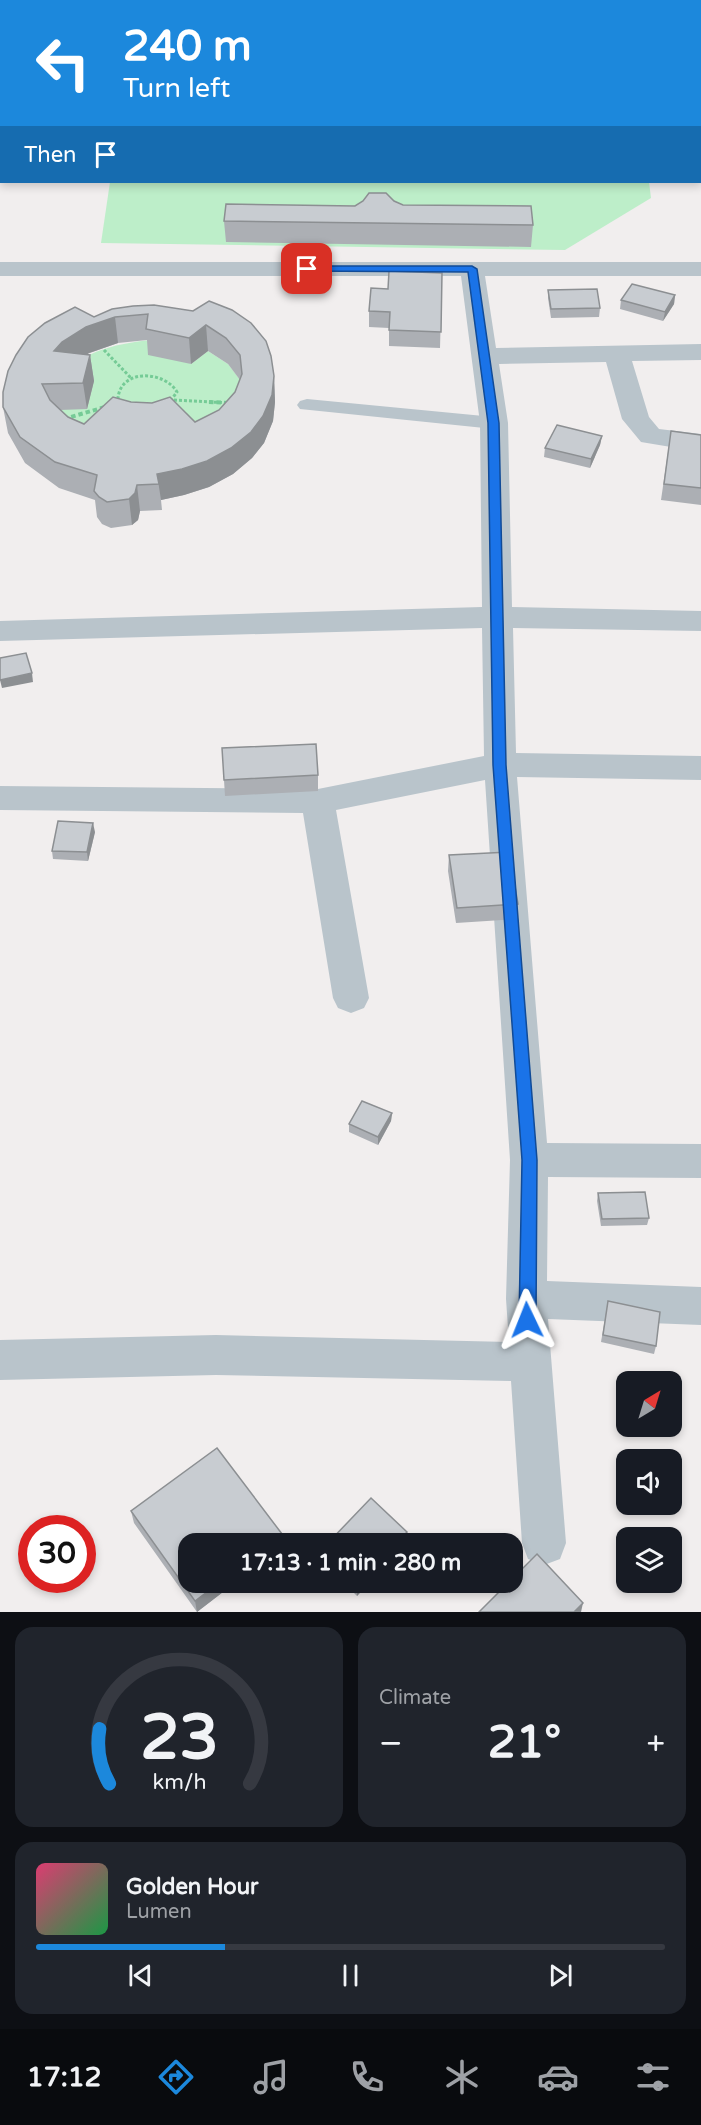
<!DOCTYPE html>
<html lang="en">
<head>
<meta charset="utf-8">
<style>
	:root { --surface:#171b24; --page:#20242c; --text:#f1f3f6; --muted:#9ea1a6; --line:#363941; --accent:#1c88dc }
	body { margin:0; font-family:"Varela Round",sans-serif; background:var(--page); color:var(--text); height:100vh; display:flex; flex-direction:column; font-size:22px; white-space:nowrap }
	* { box-sizing:border-box; margin:0 }
	p { font-size:20px; color:var(--muted) }
	.icon { flex:none; width:33px; height:33px; fill:none; stroke:currentColor; stroke-width:2; stroke-linecap:round; stroke-linejoin:round }
	.map { position:relative; height:1612px; overflow:hidden }
	.sheet { display:flex; flex-direction:column; gap:15px; padding:15px; background:#0d0f14; flex:1 }
	.sheet>* { flex:none }
	.top-card { position:absolute; left:0px; top:0px; width:702px; height:183px; box-shadow:0 3px 9px #0003; background:#1c88dc; color:#fff; overflow:hidden }
	.needle { width:39px; rotate:38deg }
	.controls { position:absolute; left:616px; top:1371px; display:grid; gap:12px }
	.controls a { display:grid; place-items:center; width:66px; height:66px; border-radius:12px; background:var(--surface); box-shadow:0 3px 9px #0003; font-size:30px }
	.speed { position:absolute; left:18px; top:1515px; display:flex; gap:12px; font-size:30px; font-weight:700; text-align:center }
	.speed>* { display:grid; place-content:center; width:78px; height:78px; border-radius:50%; background:var(--surface); box-shadow:0 3px 9px #0003; line-height:1 }
	.speed .limit { border:9px solid #d22; background:#fff; color:#111 }
	.pin { position:absolute; display:grid; place-items:center; width:51px; height:51px; color:#fff; margin:-26px; border-radius:12px; box-shadow:0 3px 9px #0006 }
	.me { position:absolute; width:66px; margin:-33px; rotate:358deg; stroke-linejoin:round; filter:drop-shadow(0 0 4px #0008) }
	.turn { display:flex; align-items:center; gap:21px; height:126px; padding:0 24px; font-size:27px }
	.turn .icon { width:78px; height:78px; stroke-width:2.5 }
	.turn b { display:block; font-size:42px; line-height:51px }
	.then { display:flex; align-items:center; height:57px; padding:0 24px; background:#0003; gap:12px; font-size:22px }
	.big { font-size:45px; font-weight:700; line-height:1.1 }
	.sheet .widget { flex:1; display:flex; flex-direction:column; justify-content:center; gap:9px; min-width:0; padding:0 21px; border-radius:18px; background:var(--page) }
	.sheet .dial { align-items:center; gap:0 }
	.dial svg { height:156px; overflow:visible; fill:none; stroke:var(--line); stroke-width:7; stroke-linecap:round; text-anchor:middle }
	.dial text { fill:var(--text); stroke:none }
	.song { display:flex; align-items:center; gap:18px }
	.cover { width:72px; height:72px; border-radius:9px; background:linear-gradient(135deg,hsl(340 70% 55%),hsl(140 70% 35%)) }
	.played { height:6px; border-radius:3px; background:linear-gradient(90deg,var(--accent) 30%,var(--line) 30%) }
	.keys { display:flex; justify-content:space-around; direction:ltr }
	.heat { display:flex; justify-content:space-between; align-items:center; font-size:33px; direction:ltr }
	.sheet .tiles { flex:1; display:grid; gap:15px; grid-template-columns:1fr 1fr }
	.widget:last-child { grid-column:span 2 }
	.trip { position:absolute; left:178px; top:1533px; width:345px; height:60px; border-radius:18px; background:var(--surface); box-shadow:0 3px 9px #0003; font-weight:700; line-height:60px; text-align:center }
	.dock { display:flex; height:96px; justify-content:space-around; align-items:center; background:#090b0e; color:var(--muted) }
	.dock .icon { width:42px; height:42px }
	.dock .selected { color:var(--accent) }
	.dock b { font-size:27px; color:var(--text) }
	.map>svg:first-child { display:block }
</style>
</head>
<body>
<div class="map">
<svg width="701" height="1612" viewBox="0 0 701 1612">
	<rect width="100%" height="100%" fill="#f1eeee"/>
	<g fill="#bdeec9">
		<polygon points="110,182 649,182 651,198 565,250 101,243"/>
		<path d="M150,340L191,364L208,351L228,364L241,381L237,418L88,450L46,410L87,408L93,381L66,368C95,349 116,344 150,340Z"/>
	</g>
	<g fill="none" stroke-linecap="round" stroke-linejoin="round">
		<g stroke="#75cb96" stroke-width="3" stroke-dasharray="3 2" stroke-linecap="butt">
			<polyline points="104,350 132,379"/>
			<polyline points="174,400 230,403"/>
			<path d="M122,403L118,398C121,368 165,371 177,392L169,403"/>
		</g>
		<g stroke="#75cb96" stroke-width="4" stroke-dasharray="4.5 3" stroke-linecap="butt">
			<path d="M121,402C134,416 157,414 171,402"/>
			<polyline points="209,402 230,403"/>
			<polyline points="64,419 105,407"/>
		</g>
		<polygon fill="#b9c4cb" fill-rule="evenodd" points="307,399 494,417 501,419 504,423 501,427 494,429 300,409 297,405 300,401"/>
		<g fill="#b9c4cb" fill-rule="evenodd">
			<polygon points="170,0 191,0 169,2"/>
			<polygon points="563,0 586,0 587,2 564,2"/>
			<rect x="700" y="31" width="1" height="12"/>
			<polygon points="2,133 2,147 0,148 0,134"/>
			<polygon points="0,262 701,262 701,276 485,276 496,348 701,344 701,360 632,361 649,417 659,429 701,434 701,452 641,442 622,419 606,362 499,364 508,423 512,607 701,611 701,631 513,628 516,753 701,756 701,780 517,777 547,1143 701,1144 701,1178 548,1177 547,1281 701,1287 701,1325 548,1319 566,1543 560,1559 544,1565 528,1559 522,1543 511,1381 216,1375 0,1380 0,1340 216,1335 509,1342 506,1299 510,1160 485,780 336,810 369,998 364,1008 351,1013 338,1008 333,998 303,813 0,810 0,786 318,789 484,756 482,628 0,641 0,621 482,607 480,423 461,276 0,276"/>
		</g>
	</g>
	<g fill="#acafb4" fill-rule="evenodd">
		<polygon points="0,0 160,0 160,2 2,2 2,88 0,89"/>
		<polygon points="394,201 403,205 533,225 531,247 226,242 224,221"/>
		<polygon points="442,273 440,348 389,346 389,328 369,327 369,311 388,289"/>
		<polygon points="548,290 600,308 599,317 551,318 548,298"/>
		<polygon points="675,295 674,304 663,321 620,309 621,300"/>
		<path d="M193,311L274,376L275,402L273,421L264,443L252,458L233,474L209,487L184,495L161,500L162,510L140,511L138,520L132,525L111,528L102,524L97,517L95,500L59,488L25,463L8,433L3,407L94,317ZM147,340L148,355L191,364L208,351L228,364L240,380L235,392L219,410L195,422L84,424L68,417L60,410L87,409L94,381L90,355L87,354L118,343Z"/>
		<polygon points="671,431 701,435 701,505 661,500"/>
		<polygon points="602,436 600,445 590,468 544,457 545,448"/>
		<polygon points="318,775 318,791 225,796 224,780"/>
		<polygon points="95,832 88,861 53,859 52,851"/>
		<polygon points="449,855 518,904 517,919 456,923 448,871"/>
		<polygon points="392,1113 391,1121 378,1145 349,1132 349,1124"/>
		<polygon points="598,1193 649,1218 647,1225 601,1226 597,1201"/>
		<polygon points="608,1301 656,1346 654,1354 601,1342"/>
		<polygon points="131,1511 282,1534 283,1544 189,1544 236,1582 197,1612 134,1523"/>
		<polygon points="343,1582 370,1582 357,1596"/>
	</g>
	<g fill="#8c8f92">
		<polygon points="143,0 160,0 160,2 141,2"/>
		<polygon points="2,25 2,49 0,48 0,26"/>
		<polygon points="0,63 2,73 2,88 0,89"/>
		<polygon points="675,295 674,304 663,321 665,312"/>
		<polygon points="115,317 118,343 89,353 66,368 54,351 62,342 86,327"/>
		<polygon points="206,325 208,351 191,364 189,338"/>
		<polygon points="90,355 94,381 87,409 83,383"/>
		<polygon points="274,376 275,402 273,421 264,443 252,458 233,474 209,487 184,495 161,500 157,474"/>
		<polygon points="602,436 600,445 590,468 591,459"/>
		<polygon points="137,485 140,511 138,520 132,525 129,499"/>
		<polygon points="32,673 33,682 2,688 0,680"/>
		<polygon points="93,823 95,832 88,861 87,852"/>
		<polygon points="392,1113 391,1121 378,1145 378,1137"/>
		<polygon points="407,1532 406,1544 396,1544"/>
		<polygon points="282,1534 283,1544 270,1544"/>
		<polygon points="220,1582 236,1582 197,1612 195,1601"/>
		<polygon points="360,1582 370,1582 357,1596 357,1585"/>
		<polygon points="583,1603 581,1612 574,1612"/>
	</g>
	<g fill="#c8ccd1" stroke="#8c8f92" stroke-width="1.5" fill-rule="evenodd">
		<polygon points="0,0 143,0 141,2 2,2 2,25 0,26"/>
		<polygon points="690,0 701,0 701,9 700,2 689,2"/>
		<polygon points="0,37 2,37 2,49 0,48"/>
		<polygon points="369,193 386,193 394,201 403,205 531,206 533,225 224,221 226,204 355,206 363,201"/>
		<polygon points="389,271 442,273 441,332 389,330 390,312 369,311 371,288 388,289"/>
		<polygon points="632,284 675,295 665,312 621,300"/>
		<polygon points="597,289 600,308 551,309 548,290"/>
		<path d="M209,301L232,310L251,323L266,341L271,356L274,376L272,395L263,416L251,432L231,448L207,461L182,469L157,474L159,484L137,485L135,493L129,499L107,502L99,497L94,491L97,475L55,462L20,437L3,407V392L8,371L16,355L28,337L45,323L75,307L94,317L112,309L133,306L154,305L193,311ZM148,314L146,329L189,338L206,325L226,338L240,355L242,374L235,392L219,410L195,422L170,397L152,403L131,402L113,397L84,424L68,417L50,400L42,384L83,383L90,355L54,351L62,342L86,327L115,317Z"/>
		<polygon points="557,425 602,436 591,459 545,448"/>
		<polygon points="671,431 701,435 701,488 664,484"/>
		<polygon points="26,653 32,673 0,680 0,658"/>
		<polygon points="316,744 318,775 224,780 222,748"/>
		<polygon points="58,821 93,823 87,852 52,851"/>
		<polygon points="509,852 518,904 457,908 449,855"/>
		<polygon points="362,1101 392,1113 378,1137 349,1124"/>
		<polygon points="645,1192 649,1218 602,1219 598,1193"/>
		<polygon points="608,1301 660,1312 656,1346 603,1335"/>
		<polygon points="217,1448 282,1534 270,1544 189,1544 189,1582 220,1582 195,1601 131,1511"/>
		<polygon points="371,1498 407,1532 396,1544 327,1544"/>
		<polygon points="537,1554 583,1603 574,1612 479,1612 509,1582 513,1582 513,1578"/>
	</g>
	<polygon fill="#1a73e8" stroke="#114b97" stroke-width="1.5" points="307,266 472,266 477,269 499,423 506,765 537,1160 536,1320 533,1326 527,1328 521,1326 519,1320 522,1160 493,765 488,423 468,272 303,271 302,269"/>
</svg>
<div class="controls">
<a><svg class="needle" viewBox="-14 -14 28 28"><path d="M0-13l5 13h-10z" fill="#e53935"/><path d="M0 13l5-13h-10z" fill="#9ea1a6"/></svg></a>
<a><svg class="icon" aria-label="sound" viewBox="0 0 24 24"><path d="M4 9h4l5-4v14l-5-4H4zM17 9q2 3 0 6"/></svg></a>
<a><svg class="icon" aria-label="layers" viewBox="0 0 24 24"><path d="M12 4l9 5-9 5-9-5zM3 14l9 5 9-5"/></svg></a>
</div>
<div class="speed"><div class="limit">30</div></div>
<div class="pin" style="left:307px;top:269px;background:#d93025"><svg class="icon" aria-label="arrive" viewBox="0 0 24 24"><path d="M6 21V4h12l-3 4 3 4H6"/></svg></div>
<svg class="me" style="left:527px;top:1320px" viewBox="-20 -20 40 40"><path d="M0-17L14 15 0 8-14 15z" fill="#1a73e8" stroke="#fff" stroke-width="4"/></svg>
<div class="trip">17:13 · 1 min · 280 m</div>
<div class="top-card">
<div class="turn"><svg class="icon" aria-label="left" viewBox="0 0 24 24"><path d="M17 20v-9H6M10 6l-5 5 5 5"/></svg><div><b>240 m</b>Turn left</div></div>
<div class="then">Then<svg class="icon" aria-label="arrive" viewBox="0 0 24 24"><path d="M6 21V4h12l-3 4 3 4H6"/></svg></div>
</div>
</div>
<section class="sheet">
<div class="tiles">
<div class="widget dial"><svg viewBox="0 0 100 80">
<path d="M14 69A42 42 0 1 1 86 69"/>
<path d="M14 69A42 42 0 0 1 9 41" stroke="#1c88dc"/>
<text x="50" y="56" font-size="32" font-weight="700">23</text>
<text x="50" y="72" font-size="11">km/h</text>
</svg></div>
<div class="widget"><p>Climate</p>
<div class="heat"><a>−</a><b class="big">21°</b><a>+</a></div>
</div>
<div class="widget">
<div class="song"><i class="cover"></i><div><b>Golden Hour</b><p>Lumen</p></div></div>
<div class="played"></div>
<div class="keys"><svg class="icon" aria-label="previous" viewBox="0 0 24 24"><path d="M18 5L8 12l10 7zM5 5v14"/></svg><svg class="icon" aria-label="pause" viewBox="0 0 24 24"><path d="M8 5v14M16 5v14"/></svg><svg class="icon" aria-label="next" viewBox="0 0 24 24"><path d="M6 5l10 7-10 7zM19 5v14"/></svg></div>
</div>
</div>
</section>
<nav class="dock">
<b>17:12</b>
<svg class="icon selected" aria-label="directions" viewBox="0 0 24 24"><path d="M12 3l9 9-9 9-9-9zM9 14v-3h6M13 9l2 2-2 2"/></svg>
<svg class="icon" aria-label="music" viewBox="0 0 24 24"><path d="M9 18V5l10-2v13"/><circle cx="6" cy="18" r="3"/><circle cx="16" cy="16" r="3"/></svg>
<svg class="icon" aria-label="phone" viewBox="0 0 24 24"><path d="M5 4h4l2 5-3 2q2 4 5 5l2-3 5 2v4C11 20 4 13 5 4z"/></svg>
<svg class="icon" aria-label="climate" viewBox="0 0 24 24"><path d="M12 3v18M4 7l16 10M4 17L20 7"/></svg>
<svg class="icon" aria-label="car" viewBox="0 0 24 24"><path d="M5 17H2v-5l4-1 3-4h7l3 4 3 1v5h-3M9 17h6M6 11h13"/><circle cx="7" cy="17" r="2"/><circle cx="17" cy="17" r="2"/></svg>
<svg class="icon" aria-label="filters" viewBox="0 0 24 24"><path d="M4 7h16M4 17h16"/><circle cx="9" cy="7" r="2"/><circle cx="15" cy="17" r="2"/></svg>
</nav>
</body>
</html>
